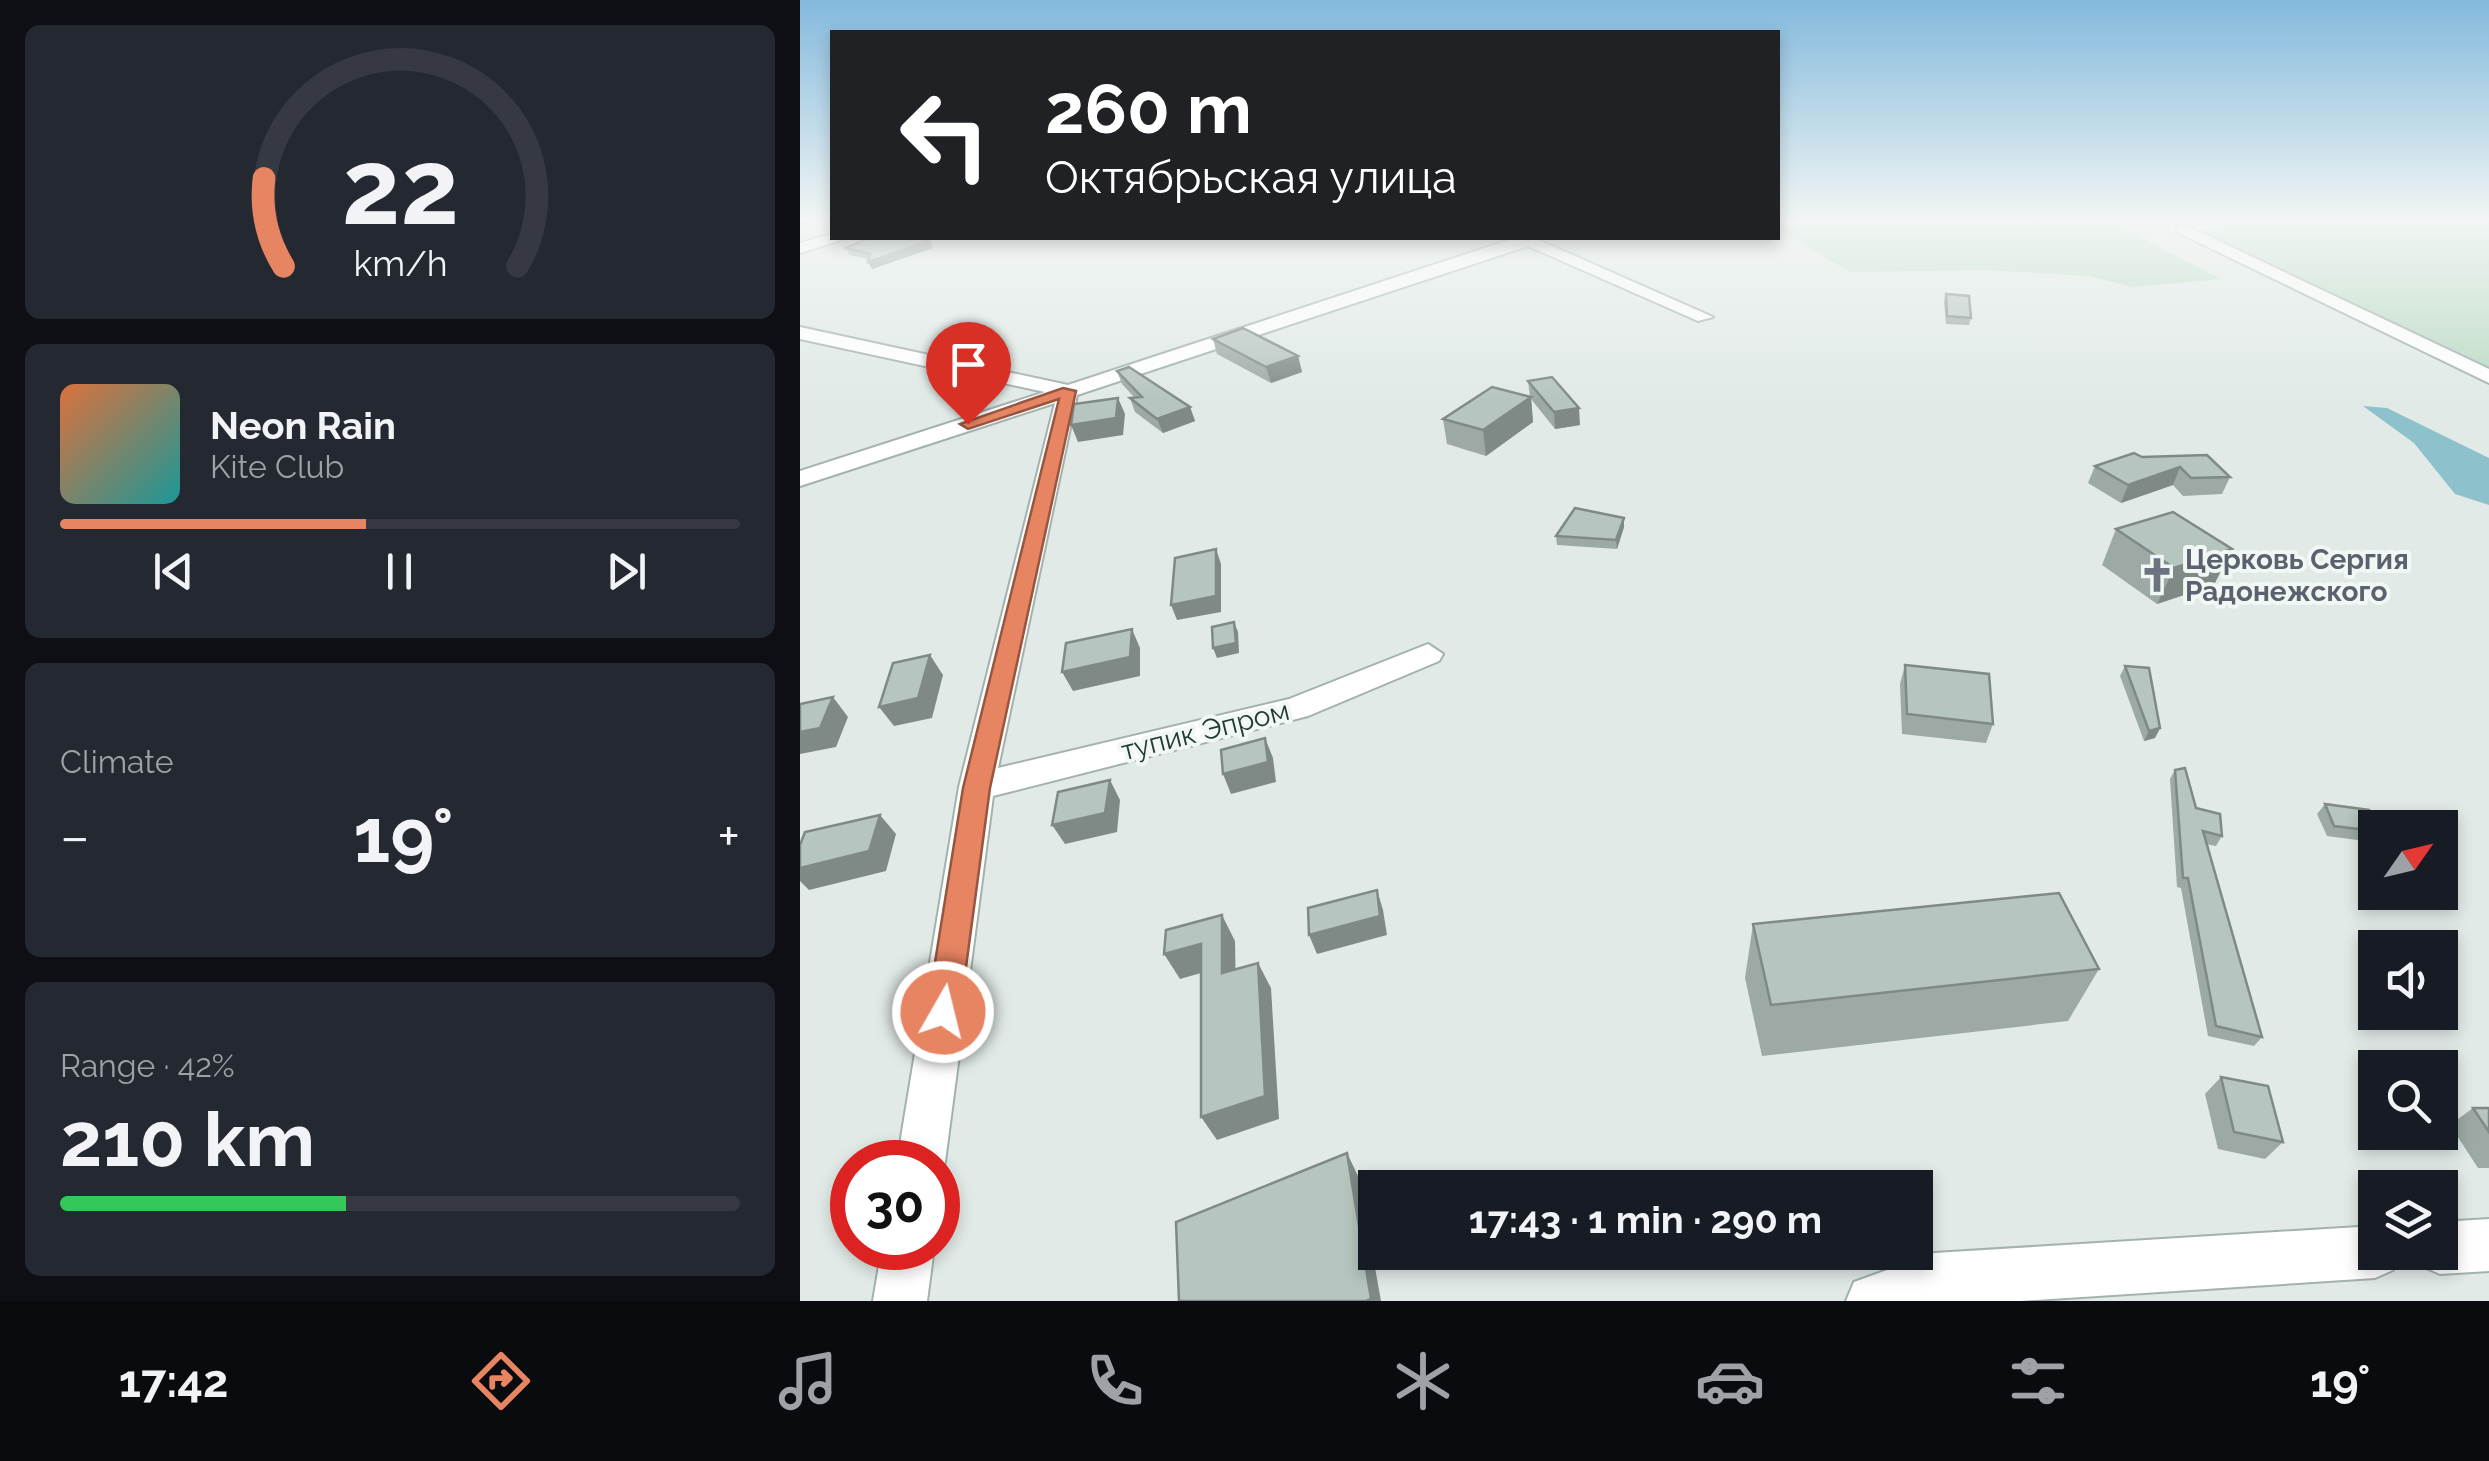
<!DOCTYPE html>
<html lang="en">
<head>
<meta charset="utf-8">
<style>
	:root { --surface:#171b24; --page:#242831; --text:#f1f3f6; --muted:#9ea1a6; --line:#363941; --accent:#e78462 }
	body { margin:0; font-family:Raleway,sans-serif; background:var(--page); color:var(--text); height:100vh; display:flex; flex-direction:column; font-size:38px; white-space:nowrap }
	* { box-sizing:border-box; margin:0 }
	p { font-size:32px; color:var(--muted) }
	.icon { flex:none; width:55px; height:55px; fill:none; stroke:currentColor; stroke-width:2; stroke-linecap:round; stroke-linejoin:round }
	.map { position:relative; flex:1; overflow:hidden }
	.panel { display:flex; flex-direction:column; gap:25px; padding:25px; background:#0d0f14; width:800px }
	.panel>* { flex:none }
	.top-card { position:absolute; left:30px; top:30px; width:950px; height:210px; border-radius:0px; box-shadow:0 5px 15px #0003; background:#202124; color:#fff; overflow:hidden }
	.needle { width:65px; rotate:56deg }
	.controls { position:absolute; left:1558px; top:810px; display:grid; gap:20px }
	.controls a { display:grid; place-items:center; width:100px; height:100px; border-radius:0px; background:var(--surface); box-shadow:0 5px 15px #0003; font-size:50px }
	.speed { position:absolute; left:30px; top:1140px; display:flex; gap:20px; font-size:50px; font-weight:700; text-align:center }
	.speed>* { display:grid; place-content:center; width:130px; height:130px; border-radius:50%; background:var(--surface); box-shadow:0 5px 15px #0003; line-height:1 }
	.speed .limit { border:15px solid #d22; background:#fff; color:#111 }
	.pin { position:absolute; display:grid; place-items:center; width:85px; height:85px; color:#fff; margin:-102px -42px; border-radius:50% 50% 50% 0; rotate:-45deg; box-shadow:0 0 10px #0007 }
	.pin .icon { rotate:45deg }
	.me { position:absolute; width:110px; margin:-55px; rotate:8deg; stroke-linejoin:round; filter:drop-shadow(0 0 8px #0008) }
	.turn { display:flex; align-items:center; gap:35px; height:210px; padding:0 50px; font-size:45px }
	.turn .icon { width:130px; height:130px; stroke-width:2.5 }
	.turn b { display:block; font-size:70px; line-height:85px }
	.big { font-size:75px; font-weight:700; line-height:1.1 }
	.panel .tile { flex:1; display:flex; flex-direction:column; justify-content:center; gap:15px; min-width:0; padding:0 35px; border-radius:15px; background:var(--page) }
	.panel .dial { align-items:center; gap:0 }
	.dial svg { height:260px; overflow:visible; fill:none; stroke:var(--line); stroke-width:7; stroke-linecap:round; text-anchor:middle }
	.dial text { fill:var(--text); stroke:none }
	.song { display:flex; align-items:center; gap:30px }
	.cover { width:120px; height:120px; border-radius:15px; background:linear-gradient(135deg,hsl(20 70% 55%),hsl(180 70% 35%)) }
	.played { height:10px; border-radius:5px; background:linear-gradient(90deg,var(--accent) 45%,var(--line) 45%) }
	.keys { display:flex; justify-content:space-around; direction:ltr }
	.heat { display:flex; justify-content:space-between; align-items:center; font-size:55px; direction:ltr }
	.charge { height:15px; border-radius:8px; background:linear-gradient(90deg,#34c759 42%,var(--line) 0) }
	.trip { position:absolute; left:558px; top:1170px; width:575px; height:100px; border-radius:0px; background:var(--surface); box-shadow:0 5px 15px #0003; font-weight:700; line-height:100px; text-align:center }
	.menu { display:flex; height:160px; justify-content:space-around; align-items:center; background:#090b0e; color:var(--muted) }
	.menu .icon { width:70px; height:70px }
	.menu .selected { color:var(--accent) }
	.menu b { font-size:45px; color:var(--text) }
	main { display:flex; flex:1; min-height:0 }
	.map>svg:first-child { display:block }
</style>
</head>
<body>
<main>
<section class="panel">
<div class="tile dial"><svg viewBox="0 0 100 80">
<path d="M14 69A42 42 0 1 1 86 69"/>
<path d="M14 69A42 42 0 0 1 8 42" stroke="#e78462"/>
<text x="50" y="56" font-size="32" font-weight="700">22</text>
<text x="50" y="72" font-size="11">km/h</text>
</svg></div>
<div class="tile">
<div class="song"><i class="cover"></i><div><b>Neon Rain</b><p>Kite Club</p></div></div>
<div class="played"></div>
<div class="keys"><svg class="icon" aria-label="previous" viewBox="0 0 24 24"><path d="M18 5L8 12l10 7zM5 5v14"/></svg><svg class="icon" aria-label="pause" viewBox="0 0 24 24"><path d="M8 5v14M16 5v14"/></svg><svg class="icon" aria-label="next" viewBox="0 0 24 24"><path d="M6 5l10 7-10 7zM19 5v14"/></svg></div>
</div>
<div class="tile"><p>Climate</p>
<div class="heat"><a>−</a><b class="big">19°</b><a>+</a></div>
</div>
<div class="tile"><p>Range · 42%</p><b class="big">210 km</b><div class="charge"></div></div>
</section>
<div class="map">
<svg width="1689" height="1301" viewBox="0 0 1689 1301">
	<rect width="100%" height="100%" fill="#e1eae6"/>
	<g fill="#bbdac4">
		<polygon points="978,219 1305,219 1420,279 1332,287 1290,276 1184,270 1050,272 978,229"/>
		<polygon points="1537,219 1689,219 1689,372 1395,231"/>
	</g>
	<polygon fill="#8dc1cc" points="1563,406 1587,408 1689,458 1689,505 1655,494 1614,443"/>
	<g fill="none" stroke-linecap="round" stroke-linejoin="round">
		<defs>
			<g id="street">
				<polygon points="1377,226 1387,226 1689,369 1689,383 1377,232"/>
				<polygon points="32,234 40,238 38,241 0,253 0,243"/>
				<polygon points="715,238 734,238 913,317 898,321 728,246 277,395 198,768 489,699 628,644 643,654 639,661 508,716 193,796 145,1162 138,1180 138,1162 97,1162 159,787 255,403 0,486 0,471 245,392 0,339 0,327 268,385"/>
				<polygon points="1689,1219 1689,1271 1640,1274 1622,1266 1616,1252 1640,1252 1640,1222"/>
				<polygon points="1575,1226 1575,1252 1601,1252 1593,1270 1575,1278 1220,1301 1046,1301 1054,1282 1134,1253"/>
				<polygon points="82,1248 134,1248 127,1301 73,1301"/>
			</g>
		</defs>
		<use href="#street" stroke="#a4b2ad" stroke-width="4"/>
		<use href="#street" fill="#fff" fill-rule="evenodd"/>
	</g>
	<g fill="#9da9a4">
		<polygon points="69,238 120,238 117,238 130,241 133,248 72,269 68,259 50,255 46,248"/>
		<polygon points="1146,294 1171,318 1169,325 1146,324 1144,301"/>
		<polygon points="413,339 498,356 502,372 471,383 417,354"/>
		<polygon points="317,371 390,407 395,421 363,433 335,412 330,398 335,398 322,384"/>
		<polygon points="728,381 780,425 755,429 731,399 733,422 686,456 647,444 643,419 730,397"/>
		<polygon points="1342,457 1430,477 1422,494 1383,496 1373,485 1321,503 1288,483 1295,466"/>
		<polygon points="824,518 824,527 817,549 757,545 756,536"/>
		<polygon points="1316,529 1414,585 1357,604 1302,565"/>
		<polygon points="1105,665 1193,724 1186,743 1102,734 1100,684"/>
		<polygon points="1325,666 1360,728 1355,738 1344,741 1320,676"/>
		<polygon points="1375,770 1396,808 1422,836 1416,846 1406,844 1462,1037 1454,1046 1408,1036 1381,888 1377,887 1370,779"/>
		<polygon points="1525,804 1575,828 1575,838 1572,842 1527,836 1517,814"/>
		<polygon points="953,924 1299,969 1268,1021 962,1056 945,978"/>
		<polygon points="1421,1077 1483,1142 1465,1159 1418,1149 1405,1094"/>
		<polygon points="1673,1108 1689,1108 1689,1168 1678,1168 1650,1125"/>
	</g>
	<g fill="#7f8a86">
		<polygon points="0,219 7,219 9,223 0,226"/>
		<polygon points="130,241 133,248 72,269 68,262"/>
		<polygon points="498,356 502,372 471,383 466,367"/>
		<polygon points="731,397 733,422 686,456 683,430"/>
		<polygon points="318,398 325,414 323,435 278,442 271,425"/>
		<polygon points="390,407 395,421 363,433 357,419"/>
		<polygon points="779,408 780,425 755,429 754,412"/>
		<polygon points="1380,467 1373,485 1321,503 1328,485"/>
		<polygon points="824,518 824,527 817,549 816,540"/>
		<polygon points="416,549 421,564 421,612 377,620 371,605"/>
		<polygon points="1432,549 1414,585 1357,604 1374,568"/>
		<polygon points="434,622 438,632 439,653 417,658 413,648"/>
		<polygon points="332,629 340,648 340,676 273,691 262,672"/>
		<polygon points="130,655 143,675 132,718 94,726 79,707"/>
		<polygon points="33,697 48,717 36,747 0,754 0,732"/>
		<polygon points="1360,728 1355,738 1344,741 1349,731"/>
		<polygon points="465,738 473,758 476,782 431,794 423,774"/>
		<polygon points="310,780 320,800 317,832 265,844 252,825"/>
		<polygon points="80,815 96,834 86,871 9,890 0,881 0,868"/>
		<polygon points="577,890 583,910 587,935 517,954 509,935"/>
		<polygon points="422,915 435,941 436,998 422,973"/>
		<polygon points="401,944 415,969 380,979 364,954"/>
		<polygon points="458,963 471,988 479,1119 417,1140 401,1117"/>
		<polygon points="547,1153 559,1178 581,1301 566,1301"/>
	</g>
	<g fill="#b6c5bf" stroke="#7f8a86" stroke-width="2.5">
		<polygon points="69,238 113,238 130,241 68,262 70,254 46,248"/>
		<polygon points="1146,294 1169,296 1171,318 1147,316"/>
		<polygon points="443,328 498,356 466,367 413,339"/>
		<polygon points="329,367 390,407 357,419 330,398 342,397 317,371"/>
		<polygon points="752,377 779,408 754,412 728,381"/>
		<polygon points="692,387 731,397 683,430 643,419"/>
		<polygon points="318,398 316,418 271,425 274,404"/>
		<polygon points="1334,453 1342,457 1407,455 1430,477 1391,478 1380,467 1328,485 1295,466"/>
		<polygon points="775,508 824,518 816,540 756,536"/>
		<polygon points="1373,512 1432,549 1374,568 1316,529"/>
		<polygon points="416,549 416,596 371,605 375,558"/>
		<polygon points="434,622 436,643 413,648 412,627"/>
		<polygon points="332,629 330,657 262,672 266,643"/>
		<polygon points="130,655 118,698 79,707 93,663"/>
		<polygon points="1105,665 1189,674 1193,724 1107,714"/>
		<polygon points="1325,666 1349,668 1360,728 1349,731"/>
		<polygon points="33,697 20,728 0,732 0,704"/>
		<polygon points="465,738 468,762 423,774 421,750"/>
		<polygon points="1385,768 1396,808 1420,814 1422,836 1403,831 1462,1037 1416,1026 1388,878 1383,878 1375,770"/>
		<polygon points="310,780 305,813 252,825 258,792"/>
		<polygon points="1525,804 1569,810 1578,828 1575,828 1575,831 1534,826"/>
		<polygon points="80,815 69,851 0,868 0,845 5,832"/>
		<polygon points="577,890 580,916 509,935 508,908"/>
		<polygon points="1259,893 1299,969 971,1005 953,924"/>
		<polygon points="422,915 422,973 458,963 465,1096 401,1117 401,944 364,954 366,930"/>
		<polygon points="1421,1077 1468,1086 1483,1142 1434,1132"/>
		<polygon points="1673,1108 1689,1108 1689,1132"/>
		<polygon points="547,1153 571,1299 566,1301 379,1301 376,1222"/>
	</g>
	<linearGradient id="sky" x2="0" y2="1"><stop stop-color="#83b9dd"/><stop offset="0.55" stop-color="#f2f6f4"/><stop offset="1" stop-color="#f2f6f4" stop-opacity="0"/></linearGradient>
	<rect width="1689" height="401" fill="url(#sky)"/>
	<polygon fill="#e78462" stroke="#965640" stroke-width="2.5" points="263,388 276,391 190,788 160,1012 155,1023 143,1028 132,1023 127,1012 163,788 259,399 168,429 160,424"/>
	<defs>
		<symbol id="church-bare" viewBox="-9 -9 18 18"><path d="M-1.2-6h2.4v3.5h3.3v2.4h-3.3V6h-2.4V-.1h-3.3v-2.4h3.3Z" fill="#6b7280" stroke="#f1f7f4" stroke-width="2.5" paint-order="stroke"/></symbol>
	</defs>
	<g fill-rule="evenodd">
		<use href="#church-bare" x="1332" y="550" width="50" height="50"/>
	</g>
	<g text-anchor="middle" stroke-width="8" stroke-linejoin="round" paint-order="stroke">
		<g font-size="28" font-weight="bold" fill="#5b616d" stroke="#f1f7f4" text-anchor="start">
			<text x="1385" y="569">Церковь Сергия<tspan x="1385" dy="32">Радонежского</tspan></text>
		</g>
		<g font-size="28" fill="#233a34" stroke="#f1f7f4">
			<text transform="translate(405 730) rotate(-14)" y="10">тупик Эпром</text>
		</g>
	</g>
</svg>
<div class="controls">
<a><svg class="needle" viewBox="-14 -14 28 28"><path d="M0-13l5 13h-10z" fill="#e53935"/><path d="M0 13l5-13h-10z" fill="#9ea1a6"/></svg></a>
<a><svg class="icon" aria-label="sound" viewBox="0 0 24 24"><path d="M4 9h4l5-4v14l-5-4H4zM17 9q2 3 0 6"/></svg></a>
<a><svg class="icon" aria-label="search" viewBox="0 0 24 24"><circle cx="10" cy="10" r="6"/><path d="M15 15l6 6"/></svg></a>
<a><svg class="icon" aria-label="layers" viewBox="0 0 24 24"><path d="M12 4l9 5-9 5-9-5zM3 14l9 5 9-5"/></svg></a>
</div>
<div class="speed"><div class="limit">30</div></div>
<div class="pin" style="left:168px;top:424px;background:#d93025"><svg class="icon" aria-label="arrive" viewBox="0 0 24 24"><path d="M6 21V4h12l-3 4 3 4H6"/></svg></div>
<svg class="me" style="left:143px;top:1012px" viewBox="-20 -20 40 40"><circle r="17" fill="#e78462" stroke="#fff" stroke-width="3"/><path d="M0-11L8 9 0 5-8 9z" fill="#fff"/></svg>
<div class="trip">17:43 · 1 min · 290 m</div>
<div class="top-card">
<div class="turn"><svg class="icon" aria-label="left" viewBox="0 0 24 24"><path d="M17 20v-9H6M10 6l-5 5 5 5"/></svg><div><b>260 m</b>Октябрьская улица</div></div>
</div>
</div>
</main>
<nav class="menu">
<b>17:42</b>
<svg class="icon selected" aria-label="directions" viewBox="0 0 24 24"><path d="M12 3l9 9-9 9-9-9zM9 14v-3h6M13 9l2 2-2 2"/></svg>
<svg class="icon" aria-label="music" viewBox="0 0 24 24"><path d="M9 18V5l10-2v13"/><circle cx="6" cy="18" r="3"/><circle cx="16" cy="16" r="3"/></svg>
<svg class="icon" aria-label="phone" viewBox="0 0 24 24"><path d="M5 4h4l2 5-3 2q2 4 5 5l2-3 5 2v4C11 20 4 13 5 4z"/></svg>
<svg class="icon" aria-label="climate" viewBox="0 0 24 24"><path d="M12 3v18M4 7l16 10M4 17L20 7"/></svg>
<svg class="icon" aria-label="car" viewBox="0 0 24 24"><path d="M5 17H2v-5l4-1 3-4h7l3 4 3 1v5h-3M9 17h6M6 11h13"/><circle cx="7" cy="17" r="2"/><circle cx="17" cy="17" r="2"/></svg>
<svg class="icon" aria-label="filters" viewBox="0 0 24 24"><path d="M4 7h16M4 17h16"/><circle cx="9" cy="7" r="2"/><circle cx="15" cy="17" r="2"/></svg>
<b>19°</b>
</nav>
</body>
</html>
